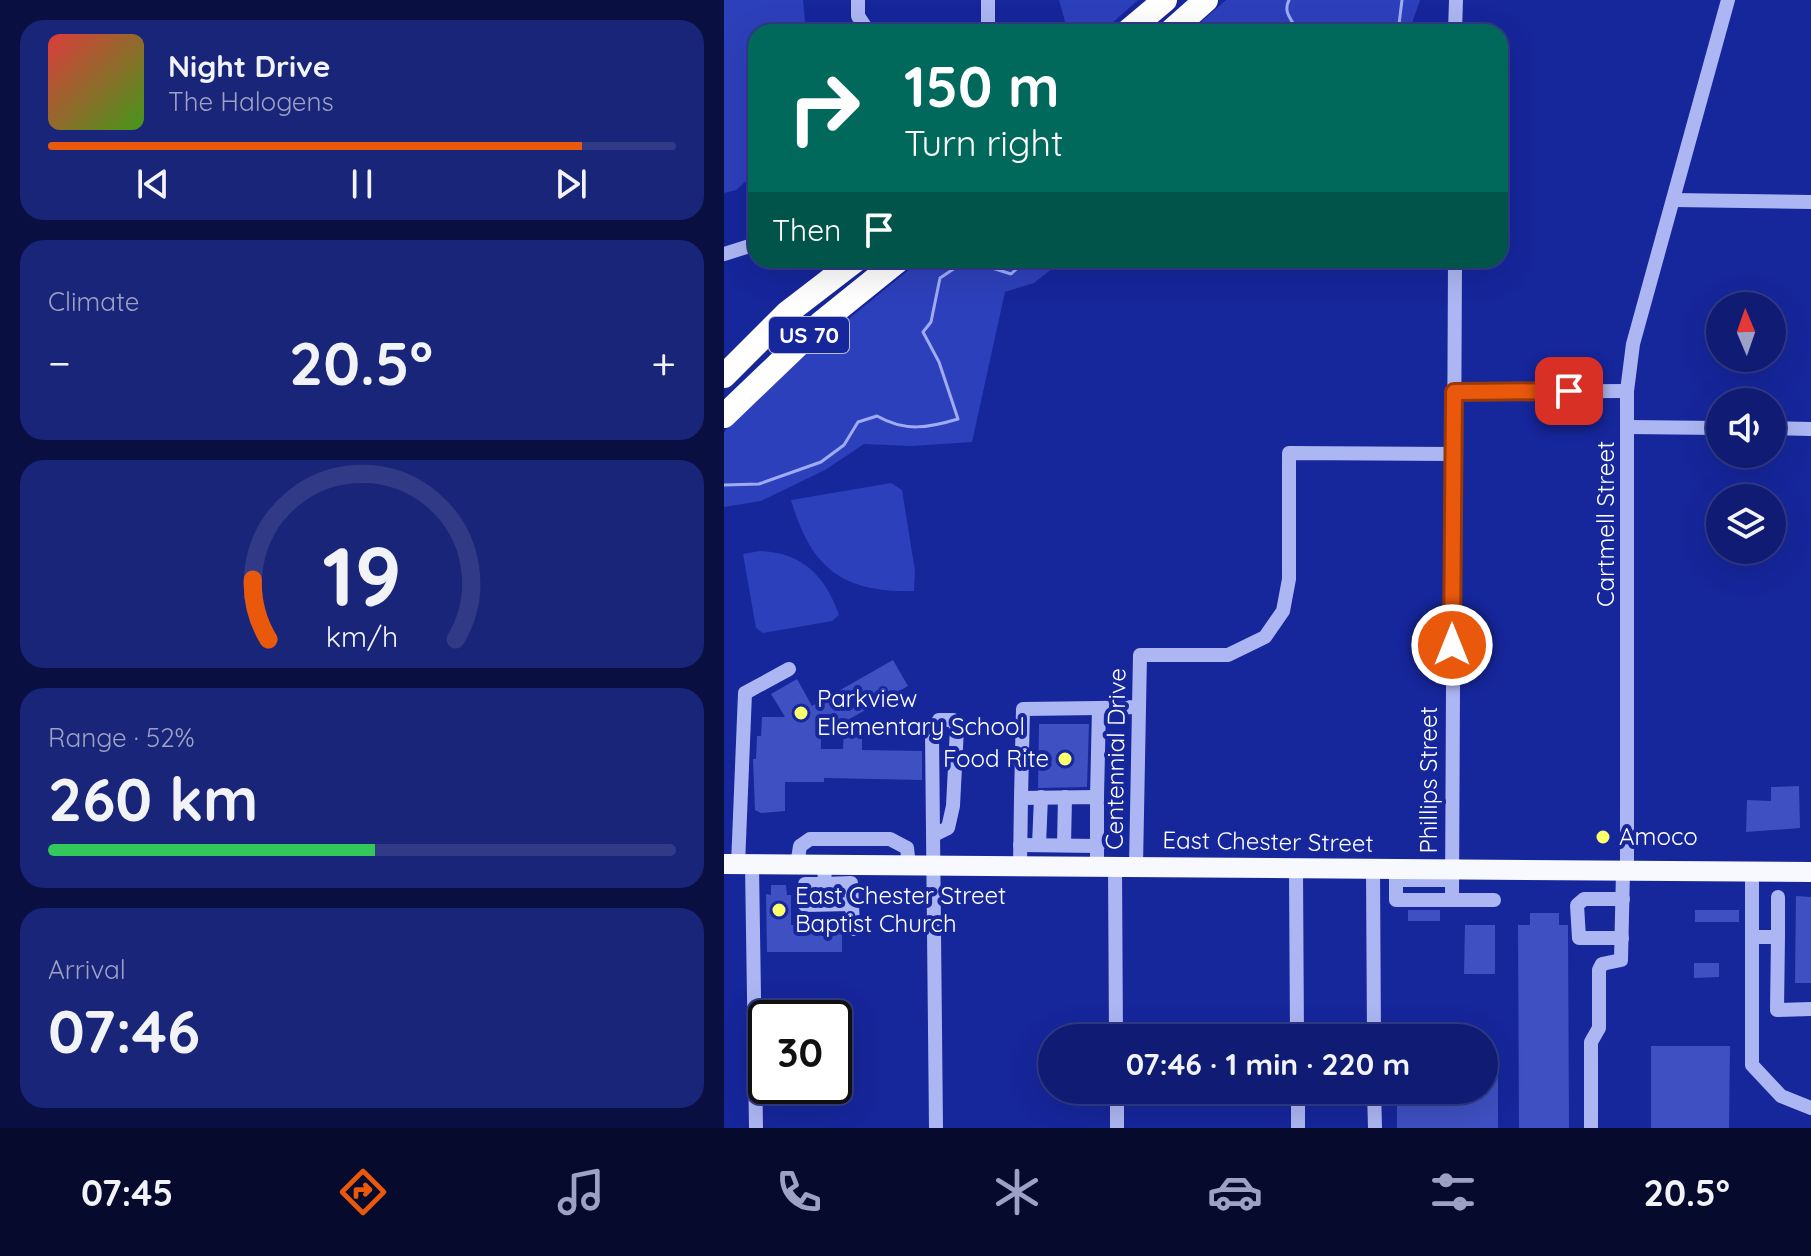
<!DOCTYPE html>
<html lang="en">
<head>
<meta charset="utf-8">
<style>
	:root { --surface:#101c74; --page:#192579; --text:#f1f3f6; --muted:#9ca1c5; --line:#303a86; --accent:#ea580c }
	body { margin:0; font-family:Quicksand,sans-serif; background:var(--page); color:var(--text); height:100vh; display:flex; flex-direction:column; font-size:30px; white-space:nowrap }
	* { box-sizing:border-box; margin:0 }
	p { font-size:26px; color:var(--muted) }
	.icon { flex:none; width:44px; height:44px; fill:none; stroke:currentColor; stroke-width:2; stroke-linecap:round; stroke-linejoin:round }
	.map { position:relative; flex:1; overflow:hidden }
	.panel { display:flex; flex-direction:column; gap:20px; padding:20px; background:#090f40; width:724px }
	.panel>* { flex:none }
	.guide { position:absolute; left:24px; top:24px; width:760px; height:244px; border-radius:24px; box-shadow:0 8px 32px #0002,0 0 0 2px var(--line); background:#00695c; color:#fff; overflow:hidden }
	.needle { width:52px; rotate:358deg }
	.tools { position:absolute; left:982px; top:292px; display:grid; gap:16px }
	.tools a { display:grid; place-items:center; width:80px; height:80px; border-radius:50%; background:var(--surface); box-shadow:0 8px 32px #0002,0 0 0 2px var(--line); font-size:40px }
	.speed { position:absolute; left:24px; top:1000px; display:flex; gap:16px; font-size:40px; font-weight:700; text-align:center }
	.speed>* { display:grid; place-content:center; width:104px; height:104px; border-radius:50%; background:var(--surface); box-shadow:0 8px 32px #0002,0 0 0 2px var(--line); line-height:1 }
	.speed .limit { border:4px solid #111; border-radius:12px; background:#fff; color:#111 }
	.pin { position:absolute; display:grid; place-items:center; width:68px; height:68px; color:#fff; margin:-34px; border-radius:16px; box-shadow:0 4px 12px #0006 }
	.me { position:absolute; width:88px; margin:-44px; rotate:0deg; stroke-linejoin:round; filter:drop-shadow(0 0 6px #0008) }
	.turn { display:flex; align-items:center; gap:28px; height:168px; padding:0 24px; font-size:36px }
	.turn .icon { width:104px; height:104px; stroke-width:2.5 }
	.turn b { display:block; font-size:56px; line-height:68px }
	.then { display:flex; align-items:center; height:76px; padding:0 24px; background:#0003; gap:16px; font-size:30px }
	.big { font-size:60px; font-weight:700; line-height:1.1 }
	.panel .card { flex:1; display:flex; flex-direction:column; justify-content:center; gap:12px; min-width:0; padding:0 28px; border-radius:24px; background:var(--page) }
	.panel .dial { align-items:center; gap:0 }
	.dial svg { height:208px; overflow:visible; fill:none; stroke:var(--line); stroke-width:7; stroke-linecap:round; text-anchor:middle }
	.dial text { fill:var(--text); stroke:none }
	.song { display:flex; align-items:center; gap:24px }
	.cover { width:96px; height:96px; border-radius:12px; background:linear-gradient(135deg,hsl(0 70% 55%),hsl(100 70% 35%)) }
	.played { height:8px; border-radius:4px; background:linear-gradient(90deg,var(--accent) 85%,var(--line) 85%) }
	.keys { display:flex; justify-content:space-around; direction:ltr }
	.heat { display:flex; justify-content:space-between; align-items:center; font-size:44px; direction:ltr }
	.charge { height:12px; border-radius:6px; background:linear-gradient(90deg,#34c759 52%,var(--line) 0) }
	.trip { position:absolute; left:314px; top:1024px; width:460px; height:80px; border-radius:40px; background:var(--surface); box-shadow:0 8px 32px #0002,0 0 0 2px var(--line); font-weight:700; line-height:80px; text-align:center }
	.tab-bar { display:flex; height:128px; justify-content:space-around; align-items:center; background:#060b2e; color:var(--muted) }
	.tab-bar .icon { width:56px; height:56px }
	.tab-bar .on { color:var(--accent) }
	.tab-bar b { font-size:36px; color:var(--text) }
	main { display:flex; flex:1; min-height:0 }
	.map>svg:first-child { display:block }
</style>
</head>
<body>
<main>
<section class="panel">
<div class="card">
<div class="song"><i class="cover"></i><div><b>Night Drive</b><p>The Halogens</p></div></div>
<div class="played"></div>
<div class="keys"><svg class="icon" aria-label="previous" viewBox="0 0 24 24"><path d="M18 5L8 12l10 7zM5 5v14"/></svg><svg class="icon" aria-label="pause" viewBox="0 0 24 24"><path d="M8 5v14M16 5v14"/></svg><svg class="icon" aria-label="next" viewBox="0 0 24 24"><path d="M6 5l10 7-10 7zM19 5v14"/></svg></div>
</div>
<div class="card"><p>Climate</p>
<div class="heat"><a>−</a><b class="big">20.5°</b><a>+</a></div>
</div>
<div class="card dial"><svg viewBox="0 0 100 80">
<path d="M14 69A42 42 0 1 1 86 69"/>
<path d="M14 69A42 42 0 0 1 8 46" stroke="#ea580c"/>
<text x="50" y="56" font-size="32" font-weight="700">19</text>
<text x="50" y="72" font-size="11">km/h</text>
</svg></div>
<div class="card"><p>Range · 52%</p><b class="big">260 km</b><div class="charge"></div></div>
<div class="card"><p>Arrival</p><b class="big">07:46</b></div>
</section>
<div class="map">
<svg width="1087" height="1128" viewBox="0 0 1087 1128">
	<rect width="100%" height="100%" fill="#16269b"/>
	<g fill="#2d40bb">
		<polygon points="0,0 79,0 82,32 32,32 32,172 12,190 0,193"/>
		<polygon points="335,0 414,0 378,32 344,32"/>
		<polygon points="502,0 696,0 685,32 466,32"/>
		<polygon points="197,260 339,260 310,283 281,292 248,442 187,446 140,444 101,470 37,501 0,507 0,432 78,357"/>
		<path d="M167,483L178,490L191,571L190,591C118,593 87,568 67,500Z"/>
		<path d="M36,551C79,553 101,576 115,615L108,621L39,633L32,628L19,554Z"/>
	</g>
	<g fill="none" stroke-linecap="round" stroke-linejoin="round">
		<g stroke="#9facf5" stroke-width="3">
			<path d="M565,0C558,14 570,20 573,32"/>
			<polyline points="674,32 678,0"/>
			<polyline points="243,260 287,274 302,260"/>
			<path d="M0,485L35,484L97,462L120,445L134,422L153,416C181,432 204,428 234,419L215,362L199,332L207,322L216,278L243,260"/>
		</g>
	</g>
	<g fill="#3f50c2">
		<polygon points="169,660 184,686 97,735 97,749 119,749 120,728 138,728 138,750 198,751 198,780 100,778 100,782 61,782 61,811 37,813 31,810 29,759 32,759 33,736 37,736 38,717 61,717 47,694 73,679 88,706"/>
		<polygon points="315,724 365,724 363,787 314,788"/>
		<polygon points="1075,786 1076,828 1022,832 1023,800 1047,801 1047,787"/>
		<polygon points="47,885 62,885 63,895 67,895 67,925 118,924 118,952 43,952 42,894 47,895"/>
		<polygon points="1072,896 1087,897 1087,983 1071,983"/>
		<rect x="684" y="910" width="32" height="11"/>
		<rect x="971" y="910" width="44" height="12"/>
		<polygon points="806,913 835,913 835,925 844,925 845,1128 795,1128 794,925 806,925"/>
		<polygon points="741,925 771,925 771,974 740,974"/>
		<polygon points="970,963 995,963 995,977 970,978"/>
		<polygon points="927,1046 1006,1046 1005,1128 927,1128"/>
		<polygon points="760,1075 774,1075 774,1128 673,1128 673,1090 760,1090"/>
	</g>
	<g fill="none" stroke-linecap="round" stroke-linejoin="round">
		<g stroke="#acb6f2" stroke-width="14">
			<polyline points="134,0 134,16 144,31 175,32"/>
			<polyline points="264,32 264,0"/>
			<polyline points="731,32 732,0"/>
			<polyline points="949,200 1087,202"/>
			<polyline points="0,254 32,244"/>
			<polyline points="730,392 903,391"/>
			<polyline points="904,427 996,428"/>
			<polyline points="1048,428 1087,429"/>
			<polyline points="373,797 375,708 415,707"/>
			<polyline points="297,798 299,709 375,708"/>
			<polyline points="210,835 224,828 229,806 233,728 229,720 215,720 208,733 212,1128"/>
			<polyline points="296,845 374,846"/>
			<polyline points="315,845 317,797"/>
			<polyline points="340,845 341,797"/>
			<polyline points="14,865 21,693 65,669"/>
			<polyline points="28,865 32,1128"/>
			<polyline points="73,865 76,846 86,839 166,839 183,848 185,866"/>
			<polyline points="100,865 101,884 81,884 81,905 128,904 127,883 101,884"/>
			<polyline points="296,866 297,798 373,797 373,866"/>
			<polyline points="391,866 392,1038"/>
			<polyline points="412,866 416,655 504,655 541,637 559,611 565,579 565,453 729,454"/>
			<polyline points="572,869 573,1038"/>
			<polyline points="649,869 650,1038"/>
			<polyline points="672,869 672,900 770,900"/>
			<polyline points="903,870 903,391 909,344 1004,0"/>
			<polyline points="1028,872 1028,1065 1057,1096 1087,1108"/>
			<polyline points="672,880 727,880"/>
			<polyline points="728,900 731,260"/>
			<polyline points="128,904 129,929"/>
			<polyline points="1028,937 1054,937 1054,897"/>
			<polyline points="1054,937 1053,1010 1087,1009"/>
			<polyline points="898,938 855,938 853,905 860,899 899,899"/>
			<polyline points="393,1090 393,1128"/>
			<polyline points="574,1090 574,1128"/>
			<polyline points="650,1090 651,1128"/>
			<polyline points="867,1128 867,1042 875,1028 875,970 878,964 897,960 899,871"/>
		</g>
		<polyline stroke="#f8f8ff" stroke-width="20" points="0,864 1087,872"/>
		<g stroke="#fff" stroke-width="24">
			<polyline points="403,32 441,0"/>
			<polyline points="446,32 482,0"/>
			<polyline points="0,376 63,313 132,260"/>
			<polyline points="0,416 98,322 175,260"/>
		</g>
	</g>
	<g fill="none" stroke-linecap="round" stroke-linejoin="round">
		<defs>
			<polyline id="route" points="728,645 730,392 845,391"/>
		</defs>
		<use href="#route" stroke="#983908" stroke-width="20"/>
		<use href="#route" stroke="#ea580c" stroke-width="14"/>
	</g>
	<g fill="#fbff6e" stroke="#16269b" stroke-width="3">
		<circle cx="77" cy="713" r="8"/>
		<circle cx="341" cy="759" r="8"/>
		<circle cx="879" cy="837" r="8"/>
		<circle cx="55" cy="910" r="8"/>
	</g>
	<g text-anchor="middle" stroke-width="8" stroke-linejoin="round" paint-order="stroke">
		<rect fill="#16269b" stroke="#b9bee1" stroke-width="2" x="45" y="317" width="80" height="36" rx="6"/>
		<g font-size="22" font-weight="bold" fill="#fff">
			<text x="85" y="343">US 70</text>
		</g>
		<g font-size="24" fill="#fff" stroke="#16269b">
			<text transform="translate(882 524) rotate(-90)" y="8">Cartmell Street</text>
			<text transform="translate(392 759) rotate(-89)" y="8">Centennial Drive</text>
			<text transform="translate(705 780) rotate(-90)" y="8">Phillips Street</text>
			<text transform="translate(544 842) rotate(1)" y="8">East Chester Street</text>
		</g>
		<g font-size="24" fill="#fff" stroke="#16269b" text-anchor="start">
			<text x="93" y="707">Parkview<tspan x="93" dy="28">Elementary School</tspan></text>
			<text x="325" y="767" text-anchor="end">Food Rite</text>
			<text x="895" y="845">Amoco</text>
			<text x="71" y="904">East Chester Street<tspan x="71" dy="28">Baptist Church</tspan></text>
		</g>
	</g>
</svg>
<div class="tools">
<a><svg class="needle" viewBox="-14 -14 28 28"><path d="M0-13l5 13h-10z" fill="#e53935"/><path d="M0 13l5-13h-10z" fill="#9ca1c5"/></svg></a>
<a><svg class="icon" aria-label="sound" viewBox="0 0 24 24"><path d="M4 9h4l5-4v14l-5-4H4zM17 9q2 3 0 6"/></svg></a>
<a><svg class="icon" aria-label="layers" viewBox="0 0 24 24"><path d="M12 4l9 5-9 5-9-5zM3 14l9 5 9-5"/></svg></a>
</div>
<div class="speed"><div class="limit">30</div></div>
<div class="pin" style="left:845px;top:391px;background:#d93025"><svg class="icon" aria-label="arrive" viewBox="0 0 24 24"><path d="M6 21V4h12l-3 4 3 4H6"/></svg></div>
<svg class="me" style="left:728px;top:645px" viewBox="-20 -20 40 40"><circle r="17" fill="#ea580c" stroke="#fff" stroke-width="3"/><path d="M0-11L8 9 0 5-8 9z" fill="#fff"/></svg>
<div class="trip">07:46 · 1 min · 220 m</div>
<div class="guide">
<div class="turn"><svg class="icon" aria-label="right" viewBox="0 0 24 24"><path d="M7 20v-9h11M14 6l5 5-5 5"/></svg><div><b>150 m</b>Turn right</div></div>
<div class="then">Then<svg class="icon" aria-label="arrive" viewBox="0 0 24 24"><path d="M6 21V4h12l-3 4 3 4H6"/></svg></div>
</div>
</div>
</main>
<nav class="tab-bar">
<b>07:45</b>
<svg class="icon on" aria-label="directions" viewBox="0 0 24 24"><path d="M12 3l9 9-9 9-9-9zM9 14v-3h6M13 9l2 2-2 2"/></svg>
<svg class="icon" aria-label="music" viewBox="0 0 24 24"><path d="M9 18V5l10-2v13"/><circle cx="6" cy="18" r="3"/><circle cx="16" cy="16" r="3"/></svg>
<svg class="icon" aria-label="phone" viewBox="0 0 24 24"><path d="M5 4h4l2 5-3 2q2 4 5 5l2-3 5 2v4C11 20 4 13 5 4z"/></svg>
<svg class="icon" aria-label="climate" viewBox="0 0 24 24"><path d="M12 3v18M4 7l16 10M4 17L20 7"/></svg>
<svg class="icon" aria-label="car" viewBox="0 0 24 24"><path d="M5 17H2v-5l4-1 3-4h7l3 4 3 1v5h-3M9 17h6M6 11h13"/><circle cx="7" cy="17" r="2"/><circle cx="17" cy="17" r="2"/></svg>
<svg class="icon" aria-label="filters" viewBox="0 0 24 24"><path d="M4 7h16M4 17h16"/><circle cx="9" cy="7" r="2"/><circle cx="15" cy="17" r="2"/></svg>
<b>20.5°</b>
</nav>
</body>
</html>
